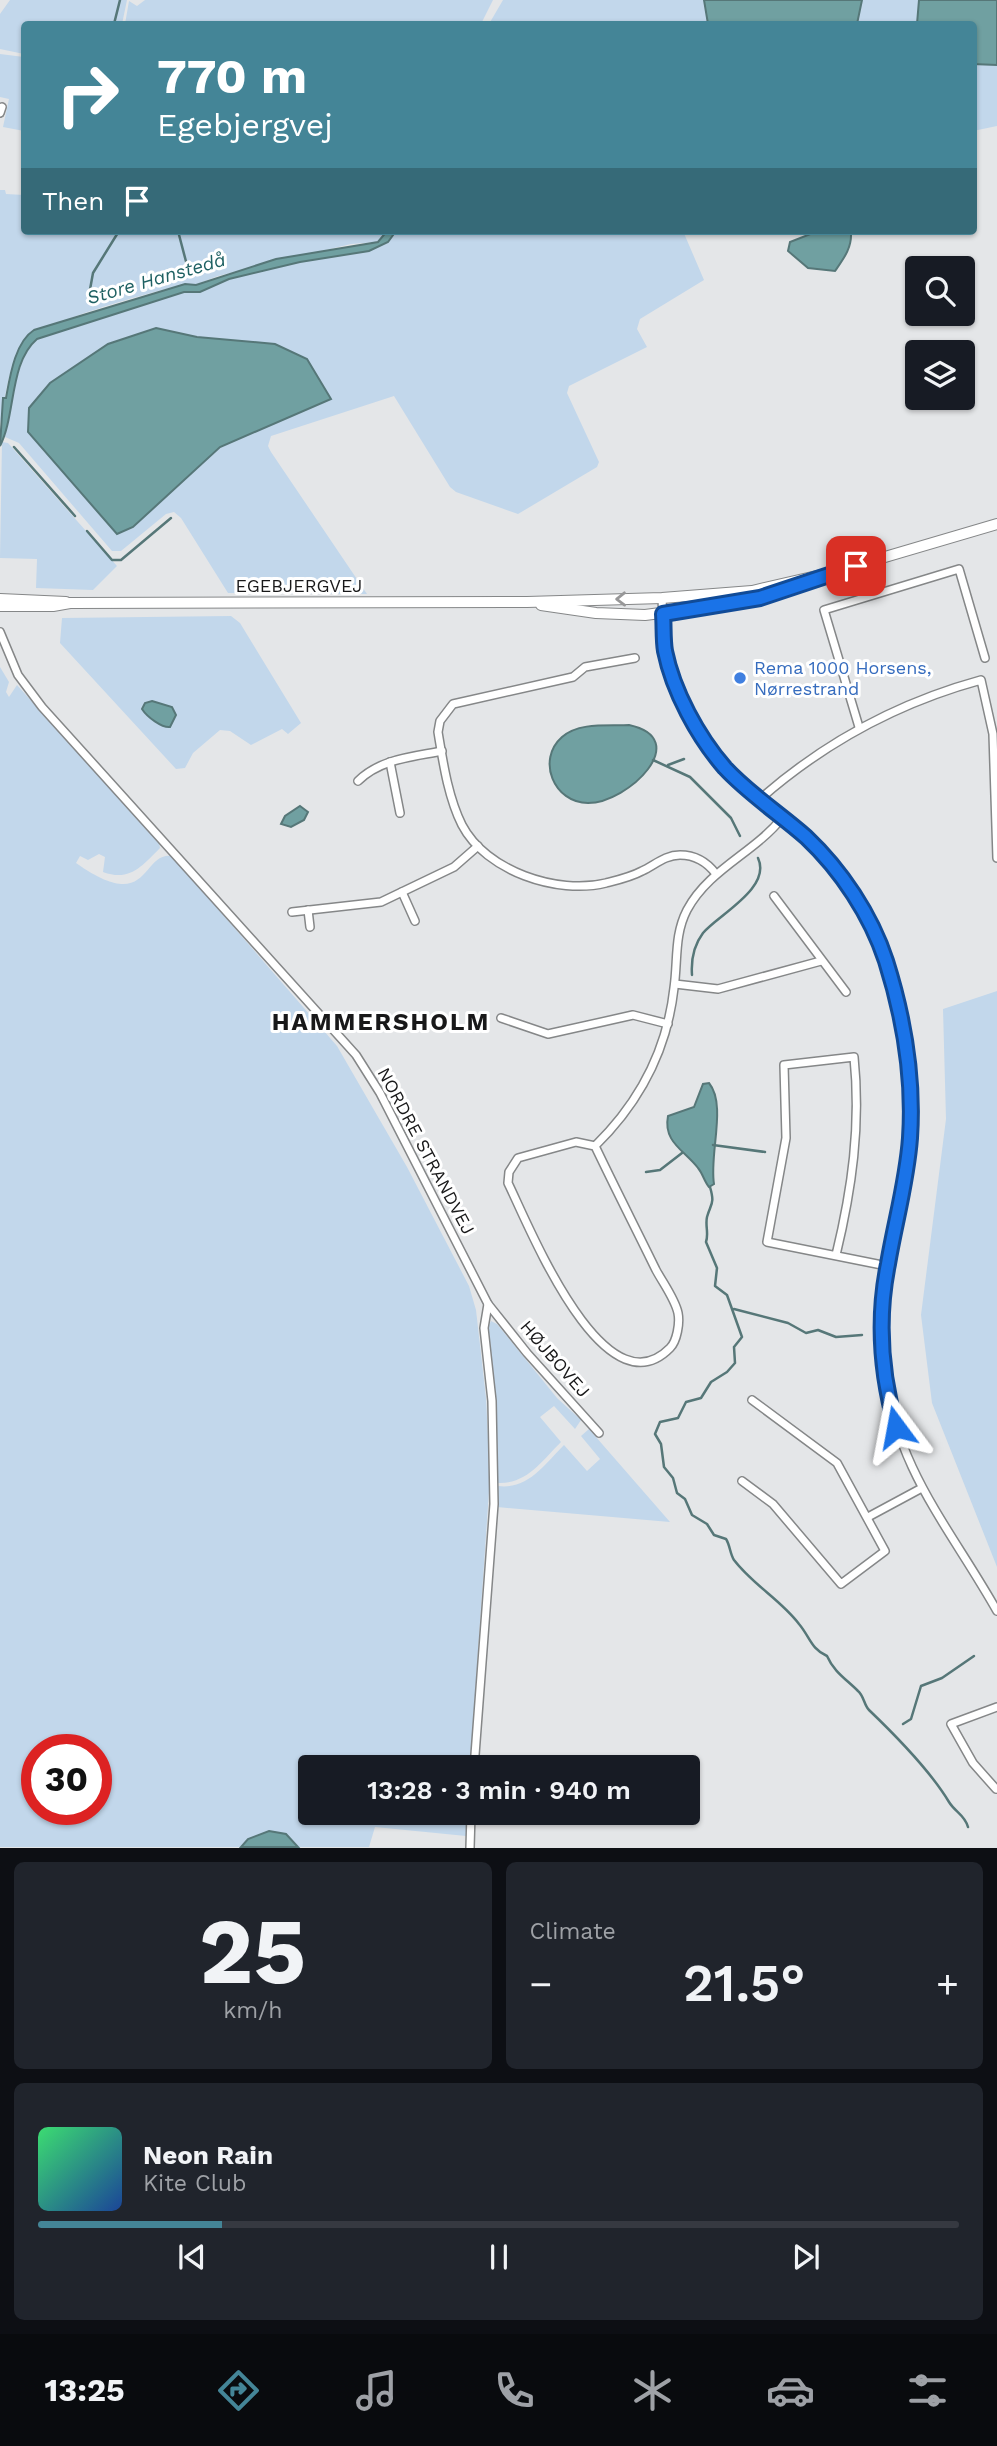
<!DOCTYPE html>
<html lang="en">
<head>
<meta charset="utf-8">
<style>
	:root { --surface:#171b24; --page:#20242c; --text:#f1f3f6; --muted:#9ea1a6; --line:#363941; --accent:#448597 }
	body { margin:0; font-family:"Work Sans",sans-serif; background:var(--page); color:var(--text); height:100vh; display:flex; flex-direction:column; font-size:26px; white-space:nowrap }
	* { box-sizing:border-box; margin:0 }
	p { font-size:23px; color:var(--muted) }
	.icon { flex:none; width:38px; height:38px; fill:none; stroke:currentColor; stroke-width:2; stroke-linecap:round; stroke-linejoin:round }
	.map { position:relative; height:1848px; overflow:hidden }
	.side { display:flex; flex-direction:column; gap:14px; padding:14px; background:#0d0f14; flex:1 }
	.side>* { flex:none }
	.top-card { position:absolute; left:21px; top:21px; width:956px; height:214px; border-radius:7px; box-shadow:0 2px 5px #0004; background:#448597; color:#fff; overflow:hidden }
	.controls { position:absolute; left:905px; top:256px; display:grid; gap:14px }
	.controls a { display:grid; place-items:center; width:70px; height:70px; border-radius:7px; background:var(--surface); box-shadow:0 2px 5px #0004; font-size:35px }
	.speed { position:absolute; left:21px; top:1734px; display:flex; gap:14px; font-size:35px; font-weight:700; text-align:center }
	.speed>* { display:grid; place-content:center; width:91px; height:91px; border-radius:50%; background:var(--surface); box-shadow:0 2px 5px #0004; line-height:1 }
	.speed .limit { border:10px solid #d22; background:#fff; color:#111 }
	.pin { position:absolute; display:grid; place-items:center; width:60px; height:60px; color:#fff; margin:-30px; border-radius:14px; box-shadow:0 4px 10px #0006 }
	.me { position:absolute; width:77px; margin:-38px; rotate:347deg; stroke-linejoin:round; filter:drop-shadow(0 0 5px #0008) }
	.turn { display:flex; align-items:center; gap:24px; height:147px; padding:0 21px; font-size:32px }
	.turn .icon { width:91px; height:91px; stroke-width:2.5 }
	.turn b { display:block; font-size:49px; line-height:60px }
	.then { display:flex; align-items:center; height:66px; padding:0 21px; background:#0003; gap:14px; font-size:26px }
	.big { font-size:52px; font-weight:600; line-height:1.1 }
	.side .widget { flex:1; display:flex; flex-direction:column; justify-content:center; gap:10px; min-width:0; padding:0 24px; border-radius:10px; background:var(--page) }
	.side .dial { align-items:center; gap:0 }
	.dial b { font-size:91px; line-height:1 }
	.song { display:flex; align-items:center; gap:21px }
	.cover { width:84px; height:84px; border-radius:10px; background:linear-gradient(135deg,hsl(140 70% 55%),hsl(220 70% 35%)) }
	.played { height:7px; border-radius:4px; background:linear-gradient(90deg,var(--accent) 20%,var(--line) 20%) }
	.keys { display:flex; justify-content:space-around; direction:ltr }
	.heat { display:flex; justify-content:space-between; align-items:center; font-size:38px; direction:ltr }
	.side .tiles { flex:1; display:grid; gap:14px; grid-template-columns:1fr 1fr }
	.widget:last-child { grid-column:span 2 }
	.trip { position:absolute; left:298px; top:1755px; width:402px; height:70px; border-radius:7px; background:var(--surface); box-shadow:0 2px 5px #0004; font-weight:600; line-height:70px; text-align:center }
	.dock { display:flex; height:112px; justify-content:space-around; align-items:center; background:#090b0e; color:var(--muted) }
	.dock .icon { width:49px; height:49px }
	.dock .active { color:var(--accent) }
	.dock b { font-size:32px; color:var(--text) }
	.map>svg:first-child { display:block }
</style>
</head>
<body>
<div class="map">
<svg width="997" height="1848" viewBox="0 0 997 1848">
	<rect width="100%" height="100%" fill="#e4e6e8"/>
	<g fill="#c2d7eb" fill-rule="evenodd">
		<polygon points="10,0 127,0 122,24 24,24 24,54 0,49 0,14"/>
		<polygon points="145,0 493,0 481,24 125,24 129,1 137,6"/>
		<polygon points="503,0 704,0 708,24 489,24"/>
		<polygon points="862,0 919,0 917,24 857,24"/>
		<polygon points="0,54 24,57 24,131 3,127 9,99 0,97"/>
		<polygon points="973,64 997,65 997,126 973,131"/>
		<path d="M0,190H5L6,194L24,195V231H387L378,242L351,244L218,276L192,286L184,284C150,294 42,319 23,346C7,367 6,398 0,424Z"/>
		<path d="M396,231H683L704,280L640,319L637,329L647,347L569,386L567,393L599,462L597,467L518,514L456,492L450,487L394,396L271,436L268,446L271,452L367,594L228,593L181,518L174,512L166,514L121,551H112L19,443L5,437C11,410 16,357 37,339L184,292H200L229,279L300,262L369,251L388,242ZM156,328L197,337L275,344L307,359L330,399L220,447L183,478Z"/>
		<polygon points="2,442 8,443 117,566 93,590 36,588 37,559 0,558"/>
		<polygon points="231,616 240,623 301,723 288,734 282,729 251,745 230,731 220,730 193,753 185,768 176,769 60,643 62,618"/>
		<path d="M0,667L9,682L6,692L9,697L17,685L159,842L160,848C142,866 130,882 103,872L105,857L99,854L88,860L80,856L76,863C151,916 140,852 172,856L337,1046L407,1167L469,1286L476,1310L486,1398L490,1477L470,1767L310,1768V1813H467L466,1836L375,1827L369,1847H0ZM37,1750H96V1810H37Z"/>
		<polygon points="997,991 997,1567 932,1403 921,1315 946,1119 943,1009"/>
		<path d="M491,1321L497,1324L557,1398L581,1420L575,1429L554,1406L540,1417L561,1442C542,1461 527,1484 498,1483L496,1404L487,1329Z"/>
		<path d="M589,1429L670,1522L497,1507L498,1486C528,1490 545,1464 564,1445L587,1471L600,1459L581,1436Z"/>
	</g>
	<g fill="#70a0a1" stroke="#567778" stroke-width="2">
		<polygon points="704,0 862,0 857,24 708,24"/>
		<polygon points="919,0 997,0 997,65 973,64 973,24 917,24"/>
		<path d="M387,231H396L388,242L369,251L300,262L229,279L200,292H184L37,339C9,363 16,415 0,446L3,398H6C10,376 15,342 34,330L185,284L196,285L276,259L378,242Z"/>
		<path d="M818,231L851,232C852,248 844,258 835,271L808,268L788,251L790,242Z"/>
		<polygon points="156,328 197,337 275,344 307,359 331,399 220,447 133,527 117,534 28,432 29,408 50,383 108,344"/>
		<path d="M152,701L172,707L176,715L170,727C162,728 147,717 142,709L145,703Z"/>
		<path d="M629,725C694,739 628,803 588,803C554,803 536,760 562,737C579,722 608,726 629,725Z"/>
		<polygon points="300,806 308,812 304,820 291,827 281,824 285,816"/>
		<path d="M709,1083C727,1105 709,1154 714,1184L709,1187C704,1181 703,1174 698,1168C684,1150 663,1142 668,1116L694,1107L703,1084Z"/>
		<polygon points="269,1831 286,1834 298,1847 241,1847 248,1839"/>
	</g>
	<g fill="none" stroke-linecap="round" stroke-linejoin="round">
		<g stroke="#567778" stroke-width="2.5">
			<polyline points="114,24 120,0"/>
			<polyline points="178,231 188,269"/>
			<polyline points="89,295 93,273 119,231"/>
			<polyline points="14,447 75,516"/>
			<polyline points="87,531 112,560 121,560 171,518"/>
			<polyline points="653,760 690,777 731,818 740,836"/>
			<polyline points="668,765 684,759"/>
			<path d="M692,975C691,961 694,945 703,933C718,915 772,888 758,858"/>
			<polyline points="713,1145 765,1152"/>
			<polyline points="646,1172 660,1170 682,1153"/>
			<path d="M710,1187C715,1204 711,1203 707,1217C705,1226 709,1233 706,1242L717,1268L715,1286L727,1295L742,1337L734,1347L735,1363L727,1372L711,1382L701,1398L686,1402L678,1418L660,1422L655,1434L661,1444L664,1467L673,1478L677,1493L685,1499L692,1515L707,1524L714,1535L726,1539C730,1545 730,1554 734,1560C753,1585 781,1600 799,1624C810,1637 811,1649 827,1656C834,1672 846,1679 858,1691C864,1696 864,1705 869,1710C893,1733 931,1772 949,1802C955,1812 965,1815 968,1827"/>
			<polyline points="734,1309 788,1323 806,1333 818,1330 836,1337 862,1335"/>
			<polyline points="903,1724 911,1719 921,1686 942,1678 974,1656"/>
		</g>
		<defs>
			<g id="street">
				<polyline points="0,113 2,107"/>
				<path d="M662,598C663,615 662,633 665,649C670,686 700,741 726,768C751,795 781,814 807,839C841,872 871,915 886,961C911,1040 915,1119 901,1200C892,1257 877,1310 884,1368C896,1470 949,1526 997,1611"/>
				<polyline points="0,632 18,675 42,707 356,1055 380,1093 488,1304 484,1328 492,1401 494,1504 474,1768"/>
				<path d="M635,658L585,667L573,677L453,704L440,721L438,732C443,762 448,797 462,825C486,871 557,895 606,883C618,880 631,877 642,871C655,865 665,855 680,855C696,855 707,862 716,874"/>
				<polyline points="859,727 824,610 959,569 985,658"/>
				<polyline points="390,762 400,813"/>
				<path d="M358,781C380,759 412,757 442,751"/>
				<path d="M760,799C825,742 897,703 981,680L993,734L997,858"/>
				<polyline points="402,892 415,921"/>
				<polyline points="774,896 846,992"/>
				<polyline points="308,910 310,927"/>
				<polyline points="292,912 381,902 454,867 478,846"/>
				<polyline points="675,984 718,989 821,961"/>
				<polyline points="501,1018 548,1034 633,1015 668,1024"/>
				<path d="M576,1142L595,1146C615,1188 636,1229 656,1270C663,1283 675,1299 678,1313C680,1323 677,1341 670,1348C604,1415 529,1226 508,1183L509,1172L518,1158Z"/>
				<path d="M595,1146C640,1102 667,1051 674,988C678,961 674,935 687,910C709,869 754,853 782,818"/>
				<path d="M836,1255C852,1189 861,1125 854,1057L784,1065L786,1138L767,1242L887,1266"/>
				<polyline points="488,1304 527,1353 599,1433"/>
				<polyline points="742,1481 773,1504 841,1584 885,1551 837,1463 752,1400"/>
				<polyline points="868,1517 920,1489"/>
				<polyline points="996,1789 973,1763 951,1724 997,1707"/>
				<polyline points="470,1848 471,1813"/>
			</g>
			<g id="secondary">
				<polyline points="0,599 66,602"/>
				<polyline points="541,605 596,613 645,615 738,603 782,592 834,572 997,524"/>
				<polyline points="0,606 53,606 70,603 527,602 662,598 752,591 834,572"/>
			</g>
		</defs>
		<use href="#street" stroke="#858788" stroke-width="10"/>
		<use href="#secondary" stroke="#858788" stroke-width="12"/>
		<use href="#street" stroke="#fff" stroke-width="7"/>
		<use href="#secondary" stroke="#fff" stroke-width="10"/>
	</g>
	<defs><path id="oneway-chevron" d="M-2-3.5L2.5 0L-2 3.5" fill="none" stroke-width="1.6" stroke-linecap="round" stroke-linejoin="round" transform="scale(1.75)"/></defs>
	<use stroke="#979798" href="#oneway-chevron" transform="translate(621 599) rotate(179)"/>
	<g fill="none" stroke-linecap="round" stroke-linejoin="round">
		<defs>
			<path id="route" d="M856,566L760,598L663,614C664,626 663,639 665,651C673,691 698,737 725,768C749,794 780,814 806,837C841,870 871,915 886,961C904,1018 914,1078 910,1138C907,1181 895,1222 888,1264C877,1318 881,1374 896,1427"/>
		</defs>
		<use href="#route" stroke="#114b97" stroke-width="18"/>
		<use href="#route" stroke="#1a73e8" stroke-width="12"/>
	</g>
	<circle fill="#3f7fe0" stroke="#fff" stroke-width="2.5" cx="740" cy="678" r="7"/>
	<g text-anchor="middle" stroke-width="6" stroke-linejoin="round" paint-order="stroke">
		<g font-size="18" fill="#181819" stroke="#fff">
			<text x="299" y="592">EGEBJERGVEJ</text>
			<text transform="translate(426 1151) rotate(62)" y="6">NORDRE STRANDVEJ</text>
			<text transform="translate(555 1359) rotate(49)" y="6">HØJBOVEJ</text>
		</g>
		<g font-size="18" fill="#366cbe" stroke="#fff" text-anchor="start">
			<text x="754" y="674">Rema 1000 Horsens,<tspan x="754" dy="21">Nørrestrand</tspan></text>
		</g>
		<g font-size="19" font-style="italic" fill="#1e6062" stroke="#fff">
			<text transform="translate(156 278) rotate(-16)" y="7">Store Hanstedå</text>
		</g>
		<g font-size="24" font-weight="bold" letter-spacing="2" fill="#181819" stroke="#fff">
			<text x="381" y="1030">HAMMERSHOLM</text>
		</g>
	</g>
</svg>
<div class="controls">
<a><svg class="icon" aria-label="search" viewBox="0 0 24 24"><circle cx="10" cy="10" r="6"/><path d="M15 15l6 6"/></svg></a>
<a><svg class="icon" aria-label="layers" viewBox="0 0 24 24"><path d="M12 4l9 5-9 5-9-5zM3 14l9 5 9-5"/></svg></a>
</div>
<div class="speed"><div class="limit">30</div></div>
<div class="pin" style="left:856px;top:566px;background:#d93025"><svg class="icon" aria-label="arrive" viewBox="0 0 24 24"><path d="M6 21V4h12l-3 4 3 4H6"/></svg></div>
<svg class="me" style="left:896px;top:1427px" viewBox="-20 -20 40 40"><path d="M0-17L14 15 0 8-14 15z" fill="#1a73e8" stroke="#fff" stroke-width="4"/></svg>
<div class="trip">13:28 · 3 min · 940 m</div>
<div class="top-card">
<div class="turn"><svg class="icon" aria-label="right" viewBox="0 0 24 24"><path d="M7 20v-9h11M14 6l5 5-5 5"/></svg><div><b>770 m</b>Egebjergvej</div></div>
<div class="then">Then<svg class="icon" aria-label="arrive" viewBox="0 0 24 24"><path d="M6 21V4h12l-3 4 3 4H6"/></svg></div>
</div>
</div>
<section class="side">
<div class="tiles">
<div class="widget dial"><b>25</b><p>km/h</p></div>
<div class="widget"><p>Climate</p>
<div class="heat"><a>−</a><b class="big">21.5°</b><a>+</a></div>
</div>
<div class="widget">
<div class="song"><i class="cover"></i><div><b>Neon Rain</b><p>Kite Club</p></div></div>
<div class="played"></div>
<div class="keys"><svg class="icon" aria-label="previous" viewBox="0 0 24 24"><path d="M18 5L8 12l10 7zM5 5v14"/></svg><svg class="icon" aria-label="pause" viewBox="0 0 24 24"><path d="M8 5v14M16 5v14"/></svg><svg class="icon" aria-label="next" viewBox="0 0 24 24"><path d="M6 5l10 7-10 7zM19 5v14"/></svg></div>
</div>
</div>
</section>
<nav class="dock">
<b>13:25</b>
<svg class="icon active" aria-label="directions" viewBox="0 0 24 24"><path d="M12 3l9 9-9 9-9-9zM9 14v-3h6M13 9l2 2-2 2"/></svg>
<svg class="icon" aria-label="music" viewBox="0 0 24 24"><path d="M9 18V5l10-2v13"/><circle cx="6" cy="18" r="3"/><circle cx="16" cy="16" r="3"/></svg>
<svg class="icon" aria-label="phone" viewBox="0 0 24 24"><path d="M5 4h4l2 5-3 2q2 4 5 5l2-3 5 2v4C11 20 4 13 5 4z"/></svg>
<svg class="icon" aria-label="climate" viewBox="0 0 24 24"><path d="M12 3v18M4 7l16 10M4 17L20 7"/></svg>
<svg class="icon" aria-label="car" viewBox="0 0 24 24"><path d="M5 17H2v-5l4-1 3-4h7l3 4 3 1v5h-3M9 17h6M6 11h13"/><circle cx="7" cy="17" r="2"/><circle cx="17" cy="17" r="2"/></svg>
<svg class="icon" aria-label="filters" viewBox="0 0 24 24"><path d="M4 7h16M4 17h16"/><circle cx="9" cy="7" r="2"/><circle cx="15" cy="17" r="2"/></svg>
</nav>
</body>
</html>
